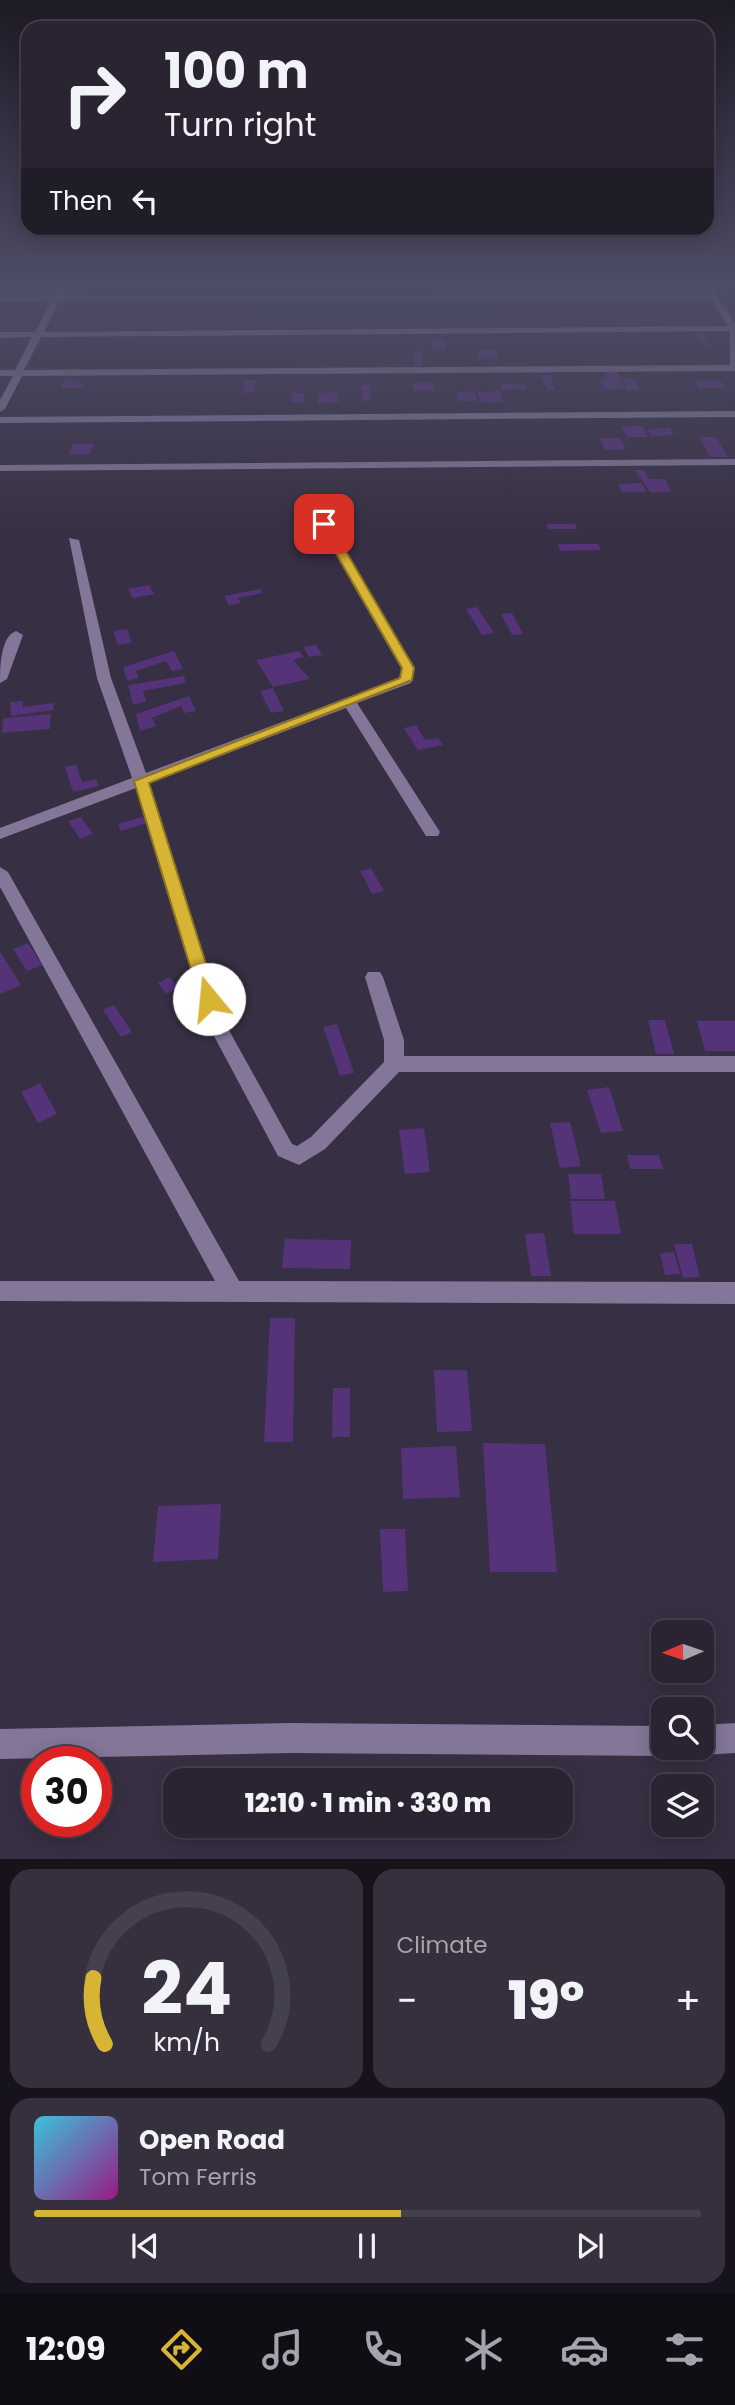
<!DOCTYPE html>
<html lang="en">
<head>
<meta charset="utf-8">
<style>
	:root { --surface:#292332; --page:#352f3e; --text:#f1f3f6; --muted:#a5a4ac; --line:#45404d; --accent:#d7b434 }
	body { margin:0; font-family:Poppins,sans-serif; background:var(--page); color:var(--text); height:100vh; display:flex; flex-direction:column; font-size:26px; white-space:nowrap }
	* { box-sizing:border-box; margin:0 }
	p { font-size:23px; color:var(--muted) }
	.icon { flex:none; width:38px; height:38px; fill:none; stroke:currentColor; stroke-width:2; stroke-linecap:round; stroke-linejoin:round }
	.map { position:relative; height:1859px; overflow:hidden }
	.panel { display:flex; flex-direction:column; gap:10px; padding:10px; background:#17131c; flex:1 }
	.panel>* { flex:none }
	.guide { position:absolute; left:21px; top:21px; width:693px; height:214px; border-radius:21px; box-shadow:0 4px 18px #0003,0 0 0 2px var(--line); background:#292332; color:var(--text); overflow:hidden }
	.needle { width:46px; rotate:268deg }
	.fabs { position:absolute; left:651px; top:1620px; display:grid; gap:14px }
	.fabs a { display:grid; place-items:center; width:63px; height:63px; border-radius:14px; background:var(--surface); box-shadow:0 4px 18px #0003,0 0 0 2px var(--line); font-size:35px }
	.speed { position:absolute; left:21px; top:1746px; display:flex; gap:14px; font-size:35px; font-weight:700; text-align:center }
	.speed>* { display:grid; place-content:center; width:91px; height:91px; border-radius:50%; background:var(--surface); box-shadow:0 4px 18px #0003,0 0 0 2px var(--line); line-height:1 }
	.speed .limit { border:10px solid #d22; background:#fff; color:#111 }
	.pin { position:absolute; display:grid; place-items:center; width:60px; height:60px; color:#fff; margin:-30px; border-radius:14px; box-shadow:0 4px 10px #0006 }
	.me { position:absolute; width:77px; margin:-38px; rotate:343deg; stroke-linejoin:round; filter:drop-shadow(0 0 5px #0008) }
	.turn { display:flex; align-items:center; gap:24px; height:147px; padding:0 28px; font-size:32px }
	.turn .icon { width:91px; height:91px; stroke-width:2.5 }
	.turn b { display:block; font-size:49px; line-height:60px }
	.then { display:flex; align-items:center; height:66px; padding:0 28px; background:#0003; gap:14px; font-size:26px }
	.big { font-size:52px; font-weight:800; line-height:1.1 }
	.panel .widget { flex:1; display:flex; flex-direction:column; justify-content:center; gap:10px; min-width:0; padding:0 24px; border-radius:21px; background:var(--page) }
	.panel .dial { align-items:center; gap:0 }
	.dial svg { height:182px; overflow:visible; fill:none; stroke:var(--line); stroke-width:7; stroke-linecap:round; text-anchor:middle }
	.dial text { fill:var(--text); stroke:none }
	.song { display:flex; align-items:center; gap:21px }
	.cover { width:84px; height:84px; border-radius:10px; background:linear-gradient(135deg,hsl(190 70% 55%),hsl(310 70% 35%)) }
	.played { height:7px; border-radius:4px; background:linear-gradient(90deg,var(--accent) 55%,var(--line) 55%) }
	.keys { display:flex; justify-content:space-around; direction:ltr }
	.heat { display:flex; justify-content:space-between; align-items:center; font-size:38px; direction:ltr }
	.panel .tiles { flex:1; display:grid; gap:10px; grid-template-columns:1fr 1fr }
	.widget:last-child { grid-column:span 2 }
	.trip { position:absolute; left:163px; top:1768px; width:410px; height:70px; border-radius:21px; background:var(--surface); box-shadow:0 4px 18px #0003,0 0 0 2px var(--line); font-weight:800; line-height:70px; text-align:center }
	.tab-bar { display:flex; height:112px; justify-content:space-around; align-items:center; background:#100e14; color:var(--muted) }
	.tab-bar .icon { width:49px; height:49px }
	.tab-bar .selected { color:var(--accent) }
	.tab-bar b { font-size:32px; color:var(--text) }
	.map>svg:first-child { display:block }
</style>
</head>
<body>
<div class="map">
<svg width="735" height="1859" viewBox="0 0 735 1859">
	<rect width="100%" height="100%" fill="#372f43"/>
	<g fill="#543379">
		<polygon points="695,333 702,333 713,348 705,348"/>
		<polygon points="432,340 445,340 447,350 433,350"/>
		<polygon points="413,350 421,350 423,366 415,366"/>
		<polygon points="477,350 496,350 499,359 479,359"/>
		<polygon points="604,372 617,372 625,389 604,389 599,379 607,379"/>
		<polygon points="541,375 550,375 556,390 547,390"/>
		<polygon points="65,378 84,383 82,388 61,388"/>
		<polygon points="633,378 640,390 627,390 622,379"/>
		<polygon points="245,380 256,380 255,392 243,393"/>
		<polygon points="694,380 720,380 726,388 699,388"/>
		<polygon points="412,383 434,383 435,391 414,391"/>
		<polygon points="500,383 525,385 527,389 502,390"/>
		<polygon points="361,385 371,385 369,401 363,401"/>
		<polygon points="474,391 477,401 459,401 457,392"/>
		<polygon points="500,391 503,402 481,402 478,392"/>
		<polygon points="338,392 338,402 318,403 318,393"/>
		<polygon points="292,393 304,393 304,402 291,402"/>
		<polygon points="622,426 643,426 648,437 627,437"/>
		<polygon points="670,428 674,435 651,436 648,429"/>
		<polygon points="699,437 716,437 728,457 710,457"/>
		<polygon points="600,438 620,438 626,449 605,450"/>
		<polygon points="73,444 94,444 90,454 69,455"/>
		<polygon points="635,470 644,470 649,479 665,479 671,492 650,492"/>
		<polygon points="642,483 646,492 622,492 618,484"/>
		<polygon points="547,524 575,524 577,529 548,529"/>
		<polygon points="558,544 598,544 601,550 560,551"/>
		<polygon points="149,585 154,594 133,598 128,589"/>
		<polygon points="260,589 263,593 238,598 241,603 229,605 224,596"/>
		<polygon points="477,607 494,633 482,635 466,609"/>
		<polygon points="512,613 523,634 512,635 501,614"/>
		<polygon points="127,629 132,643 118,645 113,631"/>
		<polygon points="316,645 322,655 309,657 303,647"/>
		<polygon points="174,651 183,669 172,671 166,661 136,671 139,678 127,681 123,667"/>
		<polygon points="299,651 304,657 293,660 310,679 273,687 256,660"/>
		<polygon points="184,676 186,683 143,691 146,701 133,705 128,685"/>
		<polygon points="273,688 284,711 271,713 260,691"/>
		<polygon points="189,696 196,711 184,713 181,706 152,718 156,726 140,731 136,714"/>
		<polygon points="23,701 23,707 53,703 54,710 11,716 10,702"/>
		<polygon points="51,714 50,729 2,733 3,718"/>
		<polygon points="416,725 425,740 438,738 443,745 418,750 404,728"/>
		<polygon points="76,764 82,782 96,779 99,786 73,792 65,767"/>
		<polygon points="146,816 150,822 121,831 118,824"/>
		<polygon points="81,817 93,834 80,839 68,821"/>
		<polygon points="371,868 384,891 372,894 360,871"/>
		<polygon points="28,943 42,965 27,971 13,949"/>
		<polygon points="0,952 21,985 0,994"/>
		<polygon points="170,977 179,988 166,994 158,983"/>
		<polygon points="114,1005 132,1032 121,1037 103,1010"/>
		<polygon points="648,1020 665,1020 674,1054 656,1054"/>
		<polygon points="697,1021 735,1021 735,1051 705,1051"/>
		<polygon points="337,1024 354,1073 340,1076 323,1027"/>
		<polygon points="40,1083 57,1114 38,1123 21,1092"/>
		<polygon points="609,1087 623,1131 601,1133 587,1090"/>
		<polygon points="570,1122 581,1166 560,1168 550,1123"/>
		<polygon points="424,1128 430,1172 405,1174 399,1130"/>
		<polygon points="627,1155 659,1155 663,1169 630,1169"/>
		<polygon points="568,1174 601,1174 605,1199 571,1199"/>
		<polygon points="570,1201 615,1201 621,1234 574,1234"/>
		<polygon points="544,1233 551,1276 531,1276 525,1234"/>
		<polygon points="285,1239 351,1240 350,1269 282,1268"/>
		<polygon points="674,1244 692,1244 700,1277 683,1278"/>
		<polygon points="674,1252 680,1274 665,1275 660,1253"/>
		<polygon points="270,1318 295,1318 293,1442 264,1442"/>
		<polygon points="434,1370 467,1370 472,1431 437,1432"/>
		<polygon points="333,1388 350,1388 350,1437 332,1437"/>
		<polygon points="483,1443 545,1444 557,1572 490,1572"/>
		<polygon points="456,1446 460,1497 403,1499 401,1448"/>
		<polygon points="221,1504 218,1559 153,1562 158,1506"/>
		<polygon points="380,1529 405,1529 408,1591 383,1592"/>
	</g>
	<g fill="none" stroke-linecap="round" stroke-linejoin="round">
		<g fill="#837698" fill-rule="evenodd">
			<path d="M59,286H67L62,296L708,295L704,288L711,286L735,323V371L22,376L5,409L0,412V400L13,376H0V370H15L32,337L0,338V332H35L51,301H0V297L54,296ZM711,299L728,326L44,332L59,301ZM730,331V365L24,370L41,337Z"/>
			<polygon points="735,411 735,417 0,423 0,417"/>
			<polygon points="735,459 735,465 0,471 0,465"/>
			<polygon points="324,521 330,524 415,668 411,683 357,703 440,832 438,836 426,836 346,708 149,783 225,1023 292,1144 297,1146 311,1137 384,1062 384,1040 365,977 368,972 380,972 383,977 404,1040 404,1056 735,1056 735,1072 399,1072 325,1149 299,1165 278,1156 207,1023 136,788 0,839 0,828 132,778 97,678 69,538 79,540 111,678 146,773 400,678 401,668 318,524"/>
			<path d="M16,631L23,635L7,679L0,683C0,668 0,637 16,631Z"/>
			<polygon points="0,867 8,872 239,1281 735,1282 735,1304 0,1301 0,1281 215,1281 0,887"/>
			<polygon points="290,1723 663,1726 663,1748 675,1748 663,1756 290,1753 0,1759 0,1729"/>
			<polygon points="735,1723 735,1753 702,1755 691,1751 691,1748 702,1748 702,1725"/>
		</g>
	</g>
	<linearGradient id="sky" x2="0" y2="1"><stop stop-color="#1e1a25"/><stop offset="0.52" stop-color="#4d4d66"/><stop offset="1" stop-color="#4d4d66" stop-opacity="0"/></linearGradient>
	<rect width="735" height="547" fill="url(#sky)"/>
	<polygon fill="#d7b434" stroke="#8c7522" stroke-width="2" points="324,521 330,524 414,668 412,680 149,783 217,999 209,1005 200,999 134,781 400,678 402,668 319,524"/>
</svg>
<div class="fabs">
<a><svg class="needle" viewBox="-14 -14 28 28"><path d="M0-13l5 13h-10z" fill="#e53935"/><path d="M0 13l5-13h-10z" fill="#a5a4ac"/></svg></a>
<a><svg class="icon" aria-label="search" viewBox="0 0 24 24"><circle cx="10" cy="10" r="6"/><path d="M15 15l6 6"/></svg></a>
<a><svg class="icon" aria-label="layers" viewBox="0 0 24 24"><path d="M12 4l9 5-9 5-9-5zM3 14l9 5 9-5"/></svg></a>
</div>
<div class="speed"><div class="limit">30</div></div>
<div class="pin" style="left:324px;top:524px;background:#d93025"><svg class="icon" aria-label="arrive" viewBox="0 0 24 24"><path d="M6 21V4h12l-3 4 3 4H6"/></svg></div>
<svg class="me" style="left:209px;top:999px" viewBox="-20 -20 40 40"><circle r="19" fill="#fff"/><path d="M0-13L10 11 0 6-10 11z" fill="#d7b434"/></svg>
<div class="trip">12:10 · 1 min · 330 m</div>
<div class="guide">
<div class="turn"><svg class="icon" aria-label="right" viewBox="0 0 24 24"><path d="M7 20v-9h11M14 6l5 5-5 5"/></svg><div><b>100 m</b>Turn right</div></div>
<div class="then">Then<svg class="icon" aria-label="left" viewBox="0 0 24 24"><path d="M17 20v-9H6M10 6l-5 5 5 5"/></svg></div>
</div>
</div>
<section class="panel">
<div class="tiles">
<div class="widget dial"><svg viewBox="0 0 100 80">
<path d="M14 69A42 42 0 1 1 86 69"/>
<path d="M14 69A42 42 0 0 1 9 40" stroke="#d7b434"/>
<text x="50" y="56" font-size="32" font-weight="700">24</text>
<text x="50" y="72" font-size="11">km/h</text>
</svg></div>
<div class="widget"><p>Climate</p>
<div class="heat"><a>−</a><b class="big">19°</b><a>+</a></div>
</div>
<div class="widget">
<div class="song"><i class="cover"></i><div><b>Open Road</b><p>Tom Ferris</p></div></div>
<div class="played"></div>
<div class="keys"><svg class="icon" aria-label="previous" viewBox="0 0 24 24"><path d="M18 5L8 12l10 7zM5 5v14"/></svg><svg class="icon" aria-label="pause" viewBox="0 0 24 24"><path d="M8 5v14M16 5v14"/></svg><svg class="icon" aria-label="next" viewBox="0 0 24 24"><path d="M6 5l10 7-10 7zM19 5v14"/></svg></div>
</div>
</div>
</section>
<nav class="tab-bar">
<b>12:09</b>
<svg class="icon selected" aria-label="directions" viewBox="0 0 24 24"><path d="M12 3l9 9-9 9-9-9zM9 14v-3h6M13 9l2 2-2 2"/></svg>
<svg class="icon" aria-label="music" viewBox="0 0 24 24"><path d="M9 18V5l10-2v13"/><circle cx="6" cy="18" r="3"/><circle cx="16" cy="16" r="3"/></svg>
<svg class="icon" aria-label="phone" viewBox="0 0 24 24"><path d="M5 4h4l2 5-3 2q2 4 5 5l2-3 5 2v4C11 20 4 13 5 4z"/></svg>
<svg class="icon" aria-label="climate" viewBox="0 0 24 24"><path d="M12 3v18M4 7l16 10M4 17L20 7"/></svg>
<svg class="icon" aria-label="car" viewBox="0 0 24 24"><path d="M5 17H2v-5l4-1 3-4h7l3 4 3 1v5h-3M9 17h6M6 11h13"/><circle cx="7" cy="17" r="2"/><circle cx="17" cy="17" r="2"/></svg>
<svg class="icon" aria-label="filters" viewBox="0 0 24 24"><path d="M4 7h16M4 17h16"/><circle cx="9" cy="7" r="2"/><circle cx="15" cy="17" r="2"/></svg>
</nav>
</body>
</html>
